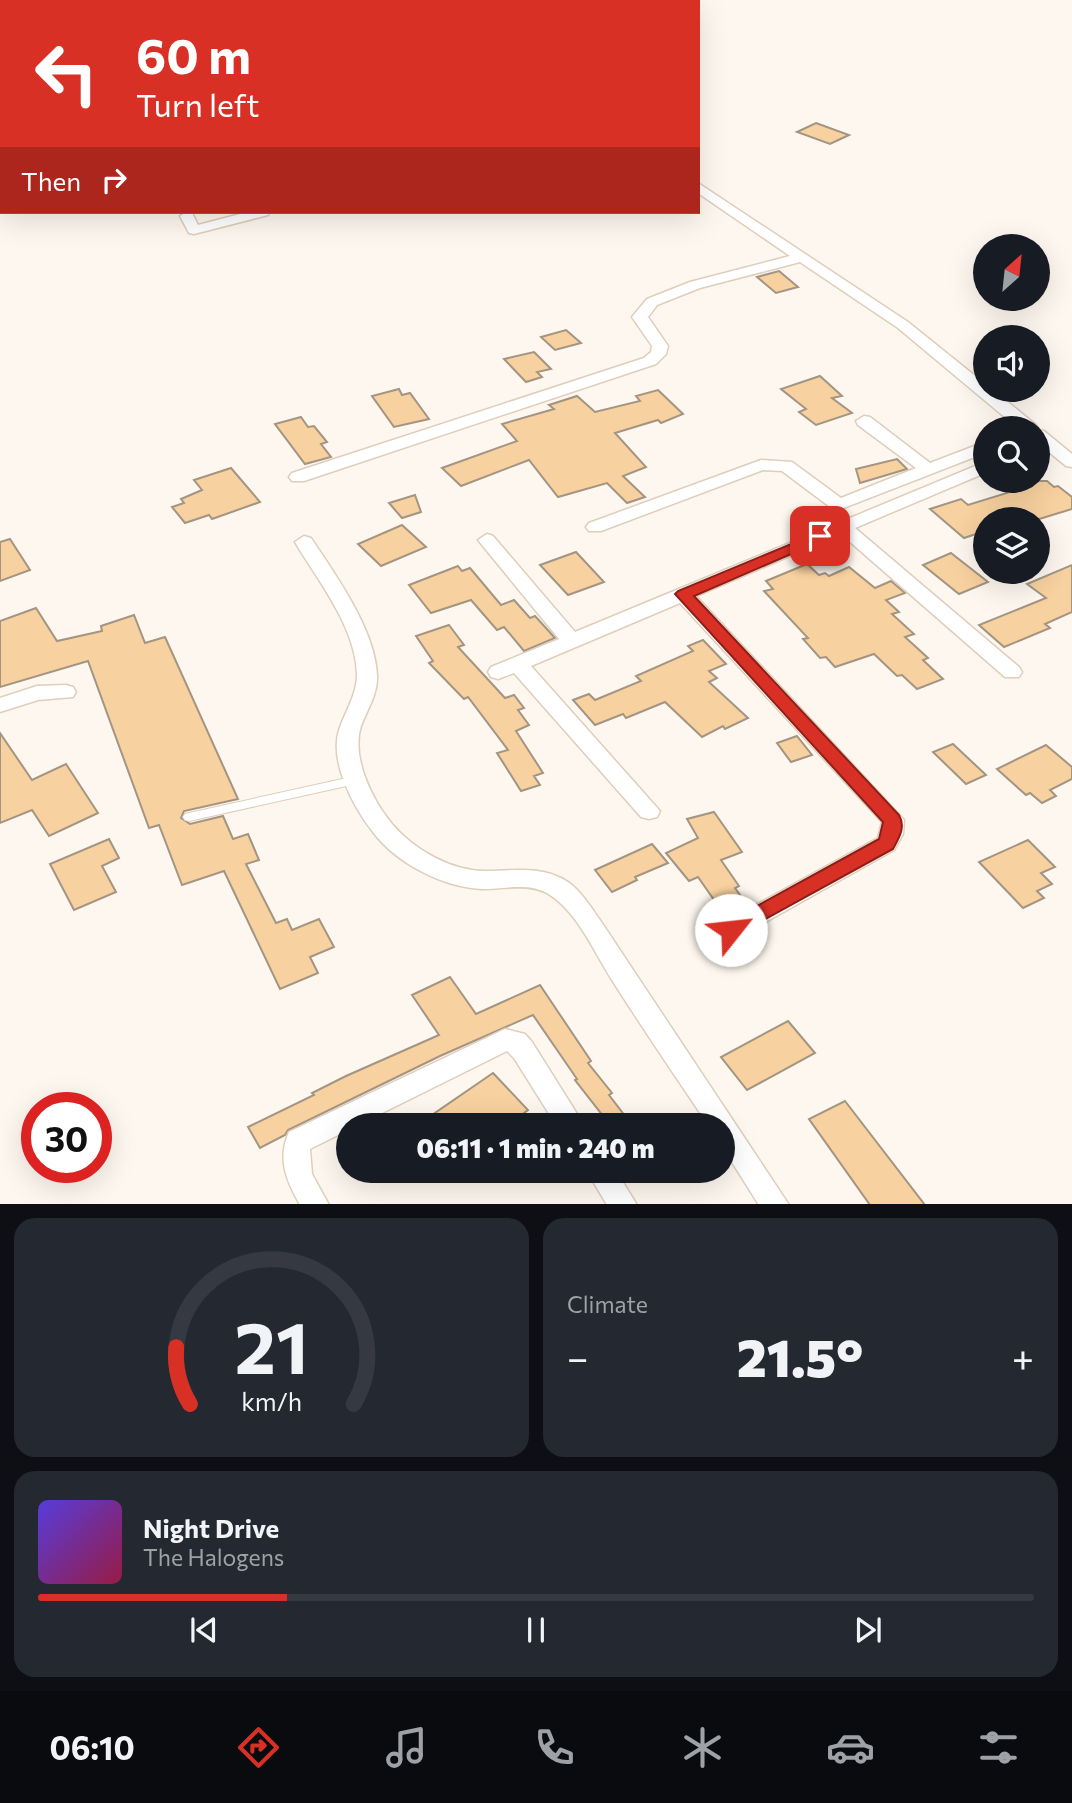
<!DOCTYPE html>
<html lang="en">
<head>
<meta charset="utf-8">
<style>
	:root { --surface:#171b24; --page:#242831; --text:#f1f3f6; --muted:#9ea1a6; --line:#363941; --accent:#d93025 }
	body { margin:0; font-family:Commissioner,sans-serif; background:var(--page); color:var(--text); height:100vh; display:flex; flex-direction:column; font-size:26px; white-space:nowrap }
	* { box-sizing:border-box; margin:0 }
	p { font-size:23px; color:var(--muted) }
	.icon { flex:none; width:38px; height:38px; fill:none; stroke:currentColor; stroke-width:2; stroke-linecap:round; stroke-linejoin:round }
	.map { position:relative; height:1204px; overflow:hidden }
	.details { display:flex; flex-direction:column; gap:14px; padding:14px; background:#0d0f14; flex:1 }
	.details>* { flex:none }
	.hud { position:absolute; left:0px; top:0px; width:700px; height:214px; box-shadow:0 7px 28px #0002; background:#d93025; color:#fff; overflow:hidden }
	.needle { width:46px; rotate:27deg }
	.fabs { position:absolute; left:973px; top:234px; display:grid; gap:14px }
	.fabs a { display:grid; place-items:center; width:77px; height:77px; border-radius:50%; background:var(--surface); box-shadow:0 7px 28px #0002; font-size:35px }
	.speed { position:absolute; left:21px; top:1092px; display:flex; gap:14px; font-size:35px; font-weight:700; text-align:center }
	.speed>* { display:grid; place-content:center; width:91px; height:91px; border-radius:50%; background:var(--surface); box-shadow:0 7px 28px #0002; line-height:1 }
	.speed .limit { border:10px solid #d22; background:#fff; color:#111 }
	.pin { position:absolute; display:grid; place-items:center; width:60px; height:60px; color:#fff; margin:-30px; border-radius:14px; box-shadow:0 4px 10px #0006 }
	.me { position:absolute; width:77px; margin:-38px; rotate:61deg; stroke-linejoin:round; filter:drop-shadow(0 0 5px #0008) }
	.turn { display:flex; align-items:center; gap:24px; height:147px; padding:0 21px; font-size:32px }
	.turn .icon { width:91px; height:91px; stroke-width:2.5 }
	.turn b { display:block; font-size:49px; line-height:60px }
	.then { display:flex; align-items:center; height:66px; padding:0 21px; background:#0003; gap:14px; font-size:26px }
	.big { font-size:52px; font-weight:800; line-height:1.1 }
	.details .tile { flex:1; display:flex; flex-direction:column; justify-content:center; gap:10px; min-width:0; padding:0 24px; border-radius:21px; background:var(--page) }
	.details .dial { align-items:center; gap:0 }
	.dial svg { height:182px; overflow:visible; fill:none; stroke:var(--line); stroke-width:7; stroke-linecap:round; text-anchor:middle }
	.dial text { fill:var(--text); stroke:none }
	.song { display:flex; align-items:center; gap:21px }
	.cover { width:84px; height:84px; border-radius:10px; background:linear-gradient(135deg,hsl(250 70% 55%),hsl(340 70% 35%)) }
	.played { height:7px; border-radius:4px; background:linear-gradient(90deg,var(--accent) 25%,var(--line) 25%) }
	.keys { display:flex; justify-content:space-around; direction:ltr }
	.heat { display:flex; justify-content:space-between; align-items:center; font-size:38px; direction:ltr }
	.details .tiles { flex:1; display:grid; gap:14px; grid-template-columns:1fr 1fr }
	.tile:last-child { grid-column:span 2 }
	.trip { position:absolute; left:336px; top:1113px; width:399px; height:70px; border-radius:35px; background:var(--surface); box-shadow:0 7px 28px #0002; font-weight:800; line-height:70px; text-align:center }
	.dock { display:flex; height:112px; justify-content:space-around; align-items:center; background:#090b0e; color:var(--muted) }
	.dock .icon { width:49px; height:49px }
	.dock .on { color:var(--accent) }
	.dock b { font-size:32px; color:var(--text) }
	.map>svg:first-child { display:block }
</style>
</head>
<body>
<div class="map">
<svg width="1072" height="1205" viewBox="0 0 1072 1205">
	<rect width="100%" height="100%" fill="#fef7ef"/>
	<g fill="#f8d1a0" stroke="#a39582" stroke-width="2">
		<polygon points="816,123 849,135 830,144 797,132"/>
		<polygon points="779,271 798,287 776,293 757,277"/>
		<polygon points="566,330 581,343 555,350 541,337"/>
		<polygon points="534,352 551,369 537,372 542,377 526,382 504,359"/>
		<polygon points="820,376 842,396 832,398 852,413 816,425 799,412 806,409 781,389"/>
		<polygon points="399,389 402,395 410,393 429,419 394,427 372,396"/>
		<polygon points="658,390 683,414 661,423 658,420 615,433 646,467 623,476 645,497 627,503 607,483 558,497 529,460 461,486 442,468 517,441 502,424 554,409 549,405 577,396 595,412 640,401 636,396"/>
		<polygon points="301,417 308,427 314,426 327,442 321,444 331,457 305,464 275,424"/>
		<polygon points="897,459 907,469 860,483 856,469"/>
		<polygon points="231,468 260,502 212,519 209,515 185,523 172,507 184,503 181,499 202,490 194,480"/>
		<polygon points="1023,481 1047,481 1054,487 1058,486 1072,497 1072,509 1036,520 985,520 985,531 964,538 930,509 961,499 968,505 1007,493 1000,488"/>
		<polygon points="415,495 421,512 402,518 389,503"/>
		<polygon points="402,525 426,547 381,566 358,544"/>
		<polygon points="10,539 30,570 0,581 0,542"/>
		<polygon points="576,552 604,582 568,595 540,565"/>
		<polygon points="951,553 988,582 959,594 923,565"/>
		<polygon points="807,564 819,575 825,573 829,576 849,567 875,588 891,581 905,593 886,600 899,612 892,614 914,634 905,637 928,658 923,660 943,679 917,689 902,675 897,676 874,654 835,667 826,657 820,658 803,639 808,638 764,591 773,589 766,581"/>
		<polygon points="1072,565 1072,612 1045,624 1050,628 1004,647 979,625 1046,598 1027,584"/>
		<polygon points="458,566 462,571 470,568 501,605 514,600 530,618 535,616 555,638 524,651 504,627 497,630 471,600 431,613 409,585"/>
		<polygon points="36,608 57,641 102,631 101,626 134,615 145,643 165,637 238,799 184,811 181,818 190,824 223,816 233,839 248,834 259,860 246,864 276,923 287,919 292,930 319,919 334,947 310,957 318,973 280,989 224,871 182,885 159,825 149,828 88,661 0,687 0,621"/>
		<polygon points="449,625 464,645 458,647 505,698 514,695 524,708 518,710 529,725 516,731 543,773 534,776 540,785 521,791 497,753 508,750 468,697 464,699 429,663 433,661 416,636"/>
		<polygon points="703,640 726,664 709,671 717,678 709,682 748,718 725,729 723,726 702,737 665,702 626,718 623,714 595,725 573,700 589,694 595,700 641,681 636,676 693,651 688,646"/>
		<polygon points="0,733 32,780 66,764 98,813 49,836 32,810 0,823"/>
		<polygon points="797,736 812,755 791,762 777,743"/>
		<polygon points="953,744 986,775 966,784 933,752"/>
		<polygon points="1046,745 1072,767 1072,779 1050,790 1056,796 1042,803 1030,793 1026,795 997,769"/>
		<polygon points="714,812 742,852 721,860 739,886 735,888 743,899 719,907 698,877 689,881 666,853 698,838 687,819"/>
		<polygon points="109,839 119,858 102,866 116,892 74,910 50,864"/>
		<polygon points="1028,840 1055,867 1041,873 1052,884 1037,891 1044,898 1023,908 979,862"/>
		<polygon points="652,844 668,863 635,877 637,880 612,892 595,870"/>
		<polygon points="450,977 476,1014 540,985 591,1061 588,1063 612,1093 609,1095 632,1125 587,1125 603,1116 575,1080 577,1079 533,1015 440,1056 288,1130 285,1135 260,1148 248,1127 314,1095 312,1093 346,1076 439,1035 412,995"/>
		<polygon points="788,1021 815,1053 747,1090 721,1057"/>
		<polygon points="493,1073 528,1110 508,1125 441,1125 432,1115"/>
		<polygon points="845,1101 925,1205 870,1205 809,1119"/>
	</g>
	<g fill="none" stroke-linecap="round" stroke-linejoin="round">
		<defs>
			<polygon id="lane" points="356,776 360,777 361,780 360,783 189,821 185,820 183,817 185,814 189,813"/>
			<g id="street">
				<polygon points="209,0 221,0 222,2 210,2"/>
				<polygon points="277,0 295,0 276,2"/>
				<polygon points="454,0 465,0 466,2 455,2"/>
				<polygon points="0,59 2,59 0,66"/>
				<polygon points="698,183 908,322 985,384 985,390 993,390 1036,425 1038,429 1038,430 1019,429 898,328 800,262 700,288 657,305 648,317 668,346 666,354 656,364 304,481 292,481 289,477 292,473 644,358 651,352 652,346 632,317 647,299 690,282 790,256 698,193"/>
				<polygon points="187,212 192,213 198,225 248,212 270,212 268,215 194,234 189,233 180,216"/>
				<polygon points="864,416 870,417 930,463 985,442 985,453 841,509 830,507 782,471 763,470 601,531 589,531 586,527 589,523 761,460 792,462 841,498 916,468 858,425 856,421"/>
				<polygon points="1038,430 1044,431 1072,454 1072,467 1066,466 1038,443"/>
				<polygon points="985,462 985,473 855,528 1019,667 1022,672 1019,677 1005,677 841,534 696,596 904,820 903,834 894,850 739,937 731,940 723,937 719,930 723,923 878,838 882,822 680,603 531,666 660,811 657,817 649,819 641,817 514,673 498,679 491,677 488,672 491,667 559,639 478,540 487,534 493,536 575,632"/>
				<path d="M304,536L311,538C335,574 376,631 377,676C378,694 367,710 361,726C351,757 372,800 392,824C413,849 451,871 485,871C513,871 542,865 568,882C582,892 592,909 602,923L789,1205H759L723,1148V1125H708C676,1077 643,1029 612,980C594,952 578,913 550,895C531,882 505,889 483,889C444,888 396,863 373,832C354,808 329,762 339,730C345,712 357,694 357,675C356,627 318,581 295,542Z"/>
				<polygon points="66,685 73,687 76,692 73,697 38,700 0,712 0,698 37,686"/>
				<path d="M505,1029L525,1034L532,1042L584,1125H556L514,1058L507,1051L358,1125H348V1130L310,1149L312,1174L329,1205H300C286,1180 277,1159 289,1132Z"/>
				<polygon points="587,1171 616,1171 637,1205 607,1205"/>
			</g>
		</defs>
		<use href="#lane" stroke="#decebb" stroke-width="2"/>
		<use href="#street" stroke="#decebb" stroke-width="3"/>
		<use href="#lane" fill="#fff" fill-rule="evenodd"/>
		<use href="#street" fill="#fff" fill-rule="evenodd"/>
	</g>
	<path fill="#d93025" stroke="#8d1f18" stroke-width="2" d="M820,532L826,533L828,536L826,539L694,596L899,815C906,827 899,838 893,849L731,938L724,935L721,930L724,924L879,839L883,822L675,594L678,591Z"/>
</svg>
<div class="fabs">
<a><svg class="needle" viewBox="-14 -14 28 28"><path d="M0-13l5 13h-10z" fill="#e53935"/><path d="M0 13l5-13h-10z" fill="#9ea1a6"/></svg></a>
<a><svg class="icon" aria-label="sound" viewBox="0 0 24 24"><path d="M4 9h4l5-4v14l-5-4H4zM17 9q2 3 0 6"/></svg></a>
<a><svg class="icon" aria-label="search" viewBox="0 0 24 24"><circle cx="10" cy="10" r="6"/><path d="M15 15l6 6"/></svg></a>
<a><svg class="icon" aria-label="layers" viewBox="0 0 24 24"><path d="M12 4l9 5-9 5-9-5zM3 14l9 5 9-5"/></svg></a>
</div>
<div class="speed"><div class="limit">30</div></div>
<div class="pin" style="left:820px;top:536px;background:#d93025"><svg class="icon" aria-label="arrive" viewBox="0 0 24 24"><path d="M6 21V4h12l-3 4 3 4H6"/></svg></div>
<svg class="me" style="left:731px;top:930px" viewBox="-20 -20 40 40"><circle r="19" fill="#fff"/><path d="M0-13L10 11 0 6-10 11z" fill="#d93025"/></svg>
<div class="trip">06:11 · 1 min · 240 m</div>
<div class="hud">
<div class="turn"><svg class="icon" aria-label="left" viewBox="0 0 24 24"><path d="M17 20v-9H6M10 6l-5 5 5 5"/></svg><div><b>60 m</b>Turn left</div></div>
<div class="then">Then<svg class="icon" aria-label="right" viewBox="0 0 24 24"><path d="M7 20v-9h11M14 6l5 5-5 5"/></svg></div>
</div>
</div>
<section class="details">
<div class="tiles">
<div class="tile dial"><svg viewBox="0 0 100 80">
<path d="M14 69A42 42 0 1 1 86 69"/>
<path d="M14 69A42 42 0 0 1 8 44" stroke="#d93025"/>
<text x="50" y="56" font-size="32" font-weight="700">21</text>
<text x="50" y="72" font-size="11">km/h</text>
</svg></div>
<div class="tile"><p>Climate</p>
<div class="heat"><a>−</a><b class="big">21.5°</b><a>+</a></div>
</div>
<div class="tile">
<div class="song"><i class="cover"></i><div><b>Night Drive</b><p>The Halogens</p></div></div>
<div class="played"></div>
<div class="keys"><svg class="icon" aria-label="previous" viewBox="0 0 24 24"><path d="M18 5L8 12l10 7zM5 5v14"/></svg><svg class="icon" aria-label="pause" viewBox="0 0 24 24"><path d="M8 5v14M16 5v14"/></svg><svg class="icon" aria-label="next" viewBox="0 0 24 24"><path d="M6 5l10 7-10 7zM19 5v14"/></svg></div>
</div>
</div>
</section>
<nav class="dock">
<b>06:10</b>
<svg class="icon on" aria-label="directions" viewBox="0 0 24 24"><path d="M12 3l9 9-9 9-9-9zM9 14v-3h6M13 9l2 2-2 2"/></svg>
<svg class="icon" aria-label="music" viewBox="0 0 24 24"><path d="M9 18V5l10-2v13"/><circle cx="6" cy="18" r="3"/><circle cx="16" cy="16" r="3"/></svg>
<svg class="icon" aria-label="phone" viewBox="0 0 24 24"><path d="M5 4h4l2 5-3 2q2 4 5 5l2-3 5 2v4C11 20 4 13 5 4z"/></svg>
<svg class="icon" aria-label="climate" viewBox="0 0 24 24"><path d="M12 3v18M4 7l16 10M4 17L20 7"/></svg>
<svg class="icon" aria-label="car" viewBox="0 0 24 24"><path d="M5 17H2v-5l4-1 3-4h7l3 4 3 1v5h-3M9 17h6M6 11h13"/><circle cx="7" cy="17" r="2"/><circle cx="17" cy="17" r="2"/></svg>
<svg class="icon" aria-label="filters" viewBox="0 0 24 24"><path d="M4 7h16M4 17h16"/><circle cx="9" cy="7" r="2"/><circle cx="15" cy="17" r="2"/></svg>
</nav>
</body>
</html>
